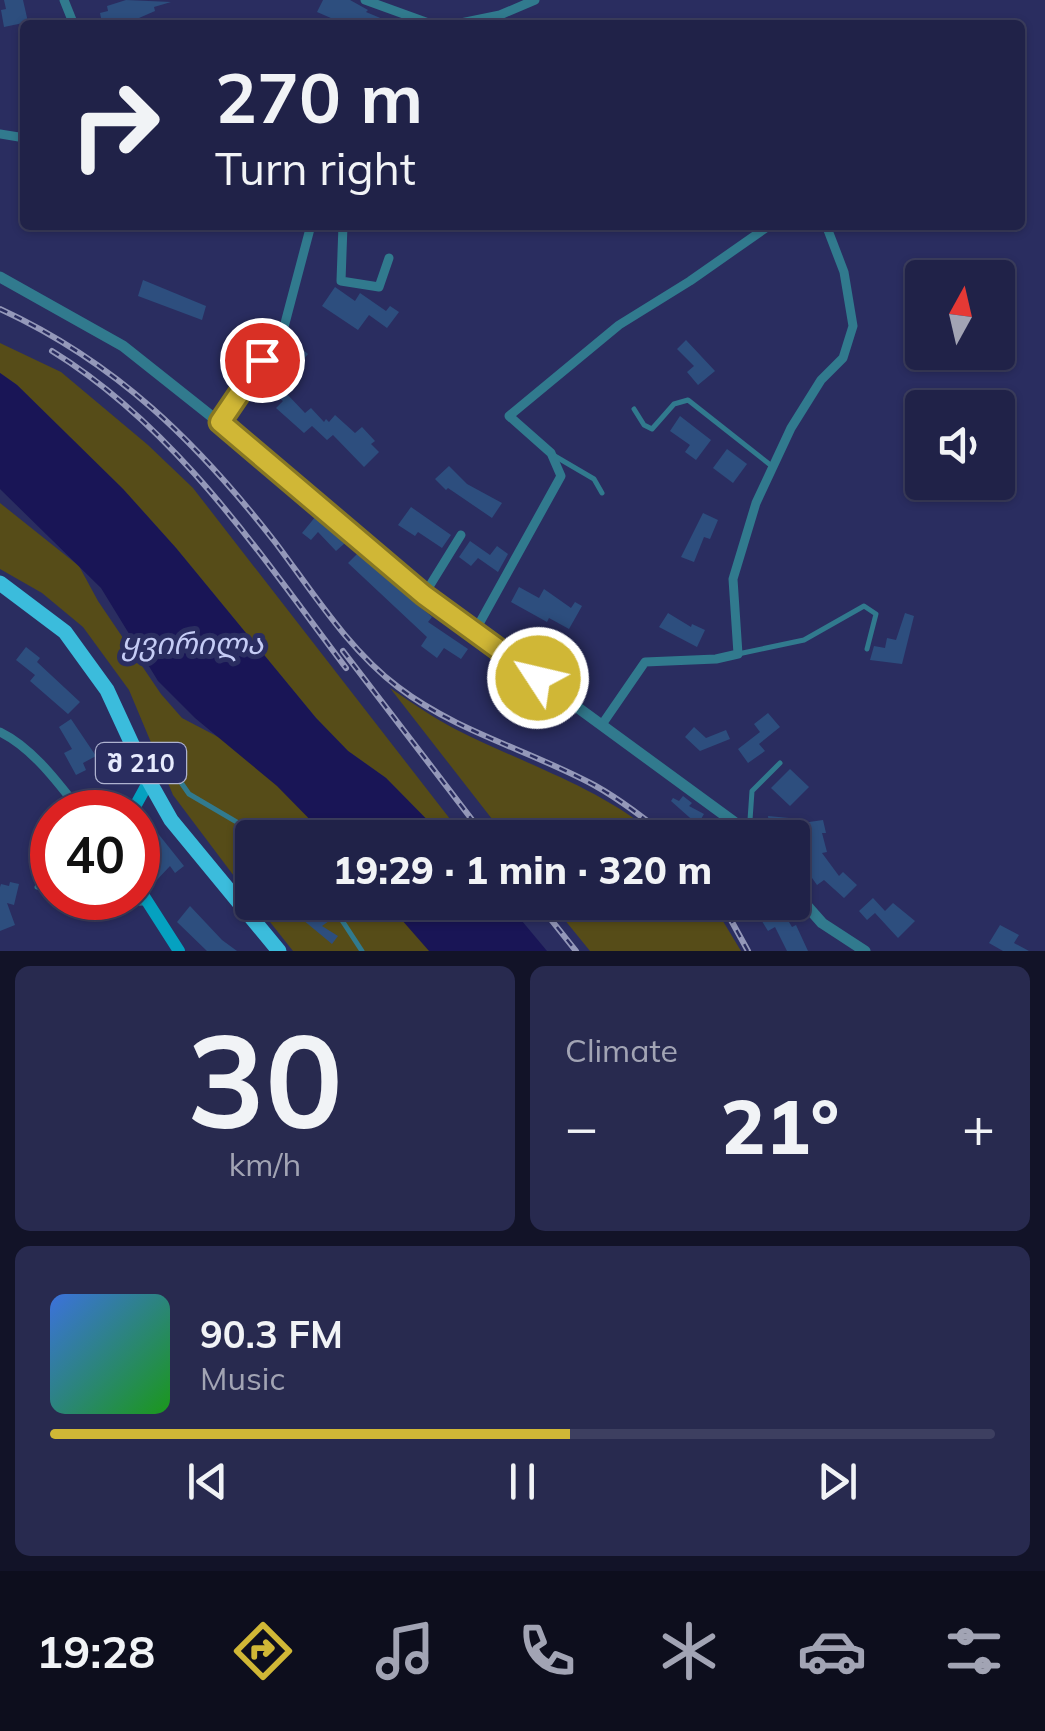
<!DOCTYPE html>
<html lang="en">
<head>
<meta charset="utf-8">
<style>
	:root { --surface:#202248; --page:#282a4f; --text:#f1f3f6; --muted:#a2a4b4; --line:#3d3f60; --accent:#d0b736 }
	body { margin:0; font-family:Mulish,"Noto Sans Georgian",sans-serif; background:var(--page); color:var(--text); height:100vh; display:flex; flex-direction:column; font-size:38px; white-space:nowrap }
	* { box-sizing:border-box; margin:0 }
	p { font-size:32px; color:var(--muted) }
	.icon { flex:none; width:55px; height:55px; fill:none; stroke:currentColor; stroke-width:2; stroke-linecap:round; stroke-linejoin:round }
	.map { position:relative; height:951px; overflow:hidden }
	.drawer { display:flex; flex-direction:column; gap:15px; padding:15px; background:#121328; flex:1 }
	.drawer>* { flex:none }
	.top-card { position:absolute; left:20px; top:20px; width:1005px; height:210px; border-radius:10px; box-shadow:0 2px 8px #0004,0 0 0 2px var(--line); background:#202248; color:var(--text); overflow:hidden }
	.needle { width:65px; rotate:8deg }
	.fabs { position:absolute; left:905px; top:260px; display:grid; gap:20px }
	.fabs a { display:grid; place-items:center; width:110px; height:110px; border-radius:10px; background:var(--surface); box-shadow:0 2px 8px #0004,0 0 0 2px var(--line); font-size:50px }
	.speed { position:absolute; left:30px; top:790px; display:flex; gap:20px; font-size:50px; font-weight:700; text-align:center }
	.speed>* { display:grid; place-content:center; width:130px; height:130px; border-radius:50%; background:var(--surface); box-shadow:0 2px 8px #0004,0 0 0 2px var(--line); line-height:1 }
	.speed .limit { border:15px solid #d22; background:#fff; color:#111 }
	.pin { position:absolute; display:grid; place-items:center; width:85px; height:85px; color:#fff; margin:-42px; border:5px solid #fff; border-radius:50%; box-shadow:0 2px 10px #0007 }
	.me { position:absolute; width:110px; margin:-55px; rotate:305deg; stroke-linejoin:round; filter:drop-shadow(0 0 8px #0008) }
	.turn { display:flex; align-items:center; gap:35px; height:210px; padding:0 30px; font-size:45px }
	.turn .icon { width:130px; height:130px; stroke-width:2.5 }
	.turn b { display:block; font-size:70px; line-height:85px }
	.big { font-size:75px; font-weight:800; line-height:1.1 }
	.drawer .widget { flex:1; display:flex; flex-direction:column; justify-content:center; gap:15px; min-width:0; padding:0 35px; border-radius:15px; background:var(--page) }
	.drawer .dial { align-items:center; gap:0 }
	.dial b { font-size:130px; line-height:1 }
	.song { display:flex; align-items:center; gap:30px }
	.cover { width:120px; height:120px; border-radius:15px; background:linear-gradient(135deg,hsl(220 70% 55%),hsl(120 70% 35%)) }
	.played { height:10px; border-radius:5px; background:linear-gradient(90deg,var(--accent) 55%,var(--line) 55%) }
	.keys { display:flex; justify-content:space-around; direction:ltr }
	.heat { display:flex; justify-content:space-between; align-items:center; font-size:55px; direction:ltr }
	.drawer .tiles { flex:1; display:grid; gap:15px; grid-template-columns:1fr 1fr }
	.widget:last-child { grid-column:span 2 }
	.trip { position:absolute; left:235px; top:820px; width:575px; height:100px; border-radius:10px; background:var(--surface); box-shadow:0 2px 8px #0004,0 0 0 2px var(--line); font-weight:800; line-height:100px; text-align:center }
	.tab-bar { display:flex; height:160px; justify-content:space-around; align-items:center; background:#0d0e1d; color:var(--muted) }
	.tab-bar .icon { width:70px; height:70px }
	.tab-bar .selected { color:var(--accent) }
	.tab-bar b { font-size:45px; color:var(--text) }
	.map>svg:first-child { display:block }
</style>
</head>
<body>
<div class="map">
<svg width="1045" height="951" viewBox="0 0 1045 951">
	<rect width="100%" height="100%" fill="#2a2d60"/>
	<g fill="#564c18">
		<polygon points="0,343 61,372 148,445 193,488 464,837 444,837 386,778 348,751 316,718 176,548 123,489 17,385 0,373"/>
		<polygon points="0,503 79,566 98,601 161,694 182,718 224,740 342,837 252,838 252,900 173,795 129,690 83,627 42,593 0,569"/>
		<path d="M390,688C411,702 432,717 455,729C523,764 599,786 658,837H506Z"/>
		<polygon points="255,903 423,903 466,951 293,951"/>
		<polygon points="551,903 712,903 741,951 590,951"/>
	</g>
	<g fill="#191556">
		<polygon points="0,373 17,385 123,489 176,548 316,718 348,751 386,778 444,837 327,837 277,786 195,718 158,681 101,588 0,489"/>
		<polygon points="387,903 507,903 547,951 429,951"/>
	</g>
	<g fill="#2d4e7e">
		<polygon points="4,0 23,0 28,22 4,27 1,10 6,9"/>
		<polygon points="126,0 171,2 154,7 155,11 123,25 86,25 101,18 100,13 108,11 107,6"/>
		<polygon points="323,0 350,0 368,10 366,12 397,25 347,25 317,12"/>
		<polygon points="143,280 206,306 202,320 138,296"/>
		<polygon points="335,287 355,301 360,293 386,311 390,306 399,312 387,328 369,315 358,330 322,306"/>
		<polygon points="686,340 715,371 698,385 687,372 694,366 677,349"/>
		<polygon points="296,344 308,354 286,380 292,385 286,393 305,413 311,408 324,422 326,419 329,422 335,415 355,433 362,427 375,441 371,444 379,452 364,467 333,435 327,440 312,426 304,433 276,408 283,401 264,386"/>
		<polygon points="680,416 711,440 696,460 685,452 690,445 670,431"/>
		<polygon points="727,449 747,464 733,483 713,468"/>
		<polygon points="449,466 467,484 502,503 492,518 448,488 446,490 435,479"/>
		<polygon points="411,507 451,535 442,548 418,532 415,536 398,525"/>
		<polygon points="703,513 718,520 710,539 704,537 694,562 681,557"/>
		<polygon points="316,516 345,543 336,551 318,532 311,540 302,533"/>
		<polygon points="470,541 490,555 497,546 508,554 498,572 478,558 471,566 459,557"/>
		<polygon points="358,553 432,617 428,622 468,649 461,659 444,648 437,658 421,646 427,637 348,563"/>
		<polygon points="519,587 539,598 544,589 571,608 575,602 582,606 569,629 549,618 547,622 511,602"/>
		<polygon points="668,613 691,627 692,624 705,630 697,647 659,627"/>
		<polygon points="905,613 914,616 902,664 870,660 874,646 885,648 887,638 896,640"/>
		<polygon points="26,647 40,658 37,662 80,702 68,714 30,681 35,675 16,660"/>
		<polygon points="768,713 780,727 759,744 765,751 748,763 738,749 760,732 754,724"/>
		<polygon points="71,719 96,756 83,763 86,770 76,775 64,753 72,749 59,727"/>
		<polygon points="694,727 706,738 726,730 730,739 700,751 685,737"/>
		<polygon points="790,769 809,787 790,806 771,788"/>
		<polygon points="683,796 692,803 689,806 704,814 701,819 735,838 701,838 693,834 698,825 671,801 673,798 679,801"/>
		<polygon points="768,816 789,818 788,825 823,820 826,833 822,833 827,852 822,853 839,876 843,872 857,885 844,898 824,880 817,885 805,868 807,861 798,837 770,836"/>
		<polygon points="145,824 156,831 184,866 175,873 170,866 153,884 138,870 141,858 138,854 138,832"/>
		<polygon points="10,882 19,884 14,905 7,903 15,925 0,931 0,887 1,884 9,886"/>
		<polygon points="873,898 885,911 893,903 915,921 898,938 875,913 867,920 859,911"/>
		<polygon points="301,902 323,902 317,907 329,921 322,926 338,936 332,944 291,910"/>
		<polygon points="750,902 777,902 792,927 796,925 808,951 787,951 775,927 768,931"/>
		<polygon points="190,906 222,940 237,951 207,951 177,922"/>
		<polygon points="1000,925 1019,935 1014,943 1029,951 1003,951 989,943"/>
	</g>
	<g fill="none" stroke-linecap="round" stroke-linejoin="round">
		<g stroke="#317a8e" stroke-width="5">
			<polyline points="634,409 644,425 652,429 674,404 688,400 773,467"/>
			<polyline points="553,455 594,479 602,493"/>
			<polyline points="738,654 804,640 864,606 876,614 867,649"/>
			<polyline points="136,743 166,761 189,794 264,838"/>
			<polyline points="764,838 750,820 752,791 780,763"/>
			<polyline points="792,857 801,863"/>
			<polyline points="37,887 52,890"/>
			<polyline points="87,898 120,904 144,903"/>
			<polyline points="330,902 362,951"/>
		</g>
		<g stroke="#317a8e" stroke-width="9">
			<polyline points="64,0 74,25"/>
			<polyline points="365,0 434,25"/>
			<polyline points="451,25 500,15 535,0"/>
			<polyline points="0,134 25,138"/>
			<polyline points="343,225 341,281 379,287 389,258"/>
			<polyline points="220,423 284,327 311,225"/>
			<polyline points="424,595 461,535"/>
			<polyline points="474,633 561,476 551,453 509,416 619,325 690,281 770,225"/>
			<polyline points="603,723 645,662 716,659 738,654 733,579 756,503 791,428 821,380 843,358 853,326 844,272 826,225"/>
			<path d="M0,732C33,748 59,784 81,812"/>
		</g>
		<g stroke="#317a8e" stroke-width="11">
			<polyline points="0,277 123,346 220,423 424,595 734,822 748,838"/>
			<polyline points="792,889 822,923 865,951"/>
		</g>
		<g stroke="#05a1c0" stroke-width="12">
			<polyline points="132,812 149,781"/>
			<polyline points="138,887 179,951"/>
		</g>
		<polyline stroke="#3bbcdc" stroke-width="15" points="0,583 65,632 107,690 149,781 171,820 279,951"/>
		<defs>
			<g id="rail">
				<path d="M0,309C117,363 197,442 275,542C312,591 348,649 398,687C457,732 529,750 594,785C621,800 645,819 669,838"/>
				<path d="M52,351C176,427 260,554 346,668"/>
				<polyline points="343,651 486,838"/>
				<polyline points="537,902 576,951"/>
				<polyline points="721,902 748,951"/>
			</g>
		</defs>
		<use href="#rail" stroke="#9498b9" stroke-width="6"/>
		<use href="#rail" stroke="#2a2d60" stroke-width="2.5" stroke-dasharray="8" stroke-linecap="butt"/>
	</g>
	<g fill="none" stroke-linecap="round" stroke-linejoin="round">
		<defs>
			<polyline id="route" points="262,360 220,422 424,595 538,678"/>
		</defs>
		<use href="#route" stroke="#877723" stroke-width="25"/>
		<use href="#route" stroke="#d0b736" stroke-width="18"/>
	</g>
	<g text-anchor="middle" stroke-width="10" stroke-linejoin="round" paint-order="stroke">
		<rect fill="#2a2d60" stroke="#aeb2cf" stroke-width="2.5" x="96" y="743" width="90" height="40" rx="8"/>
		<g font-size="25" font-weight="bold" fill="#e7ebfe">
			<text x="141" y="772">შ 210</text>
		</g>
		<g font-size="30" font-style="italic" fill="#c5ccf5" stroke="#2a2d60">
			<text x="192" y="654">ყვირილა</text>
		</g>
	</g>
</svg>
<div class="fabs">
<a><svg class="needle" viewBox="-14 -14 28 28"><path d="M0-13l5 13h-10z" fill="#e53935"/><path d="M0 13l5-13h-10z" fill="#a2a4b4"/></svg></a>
<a><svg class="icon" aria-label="sound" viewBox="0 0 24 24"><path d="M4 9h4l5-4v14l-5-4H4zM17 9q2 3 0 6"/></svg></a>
</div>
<div class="speed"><div class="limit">40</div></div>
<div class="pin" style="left:262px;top:360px;background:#d93025"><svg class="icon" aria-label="arrive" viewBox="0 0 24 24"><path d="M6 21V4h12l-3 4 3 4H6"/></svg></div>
<svg class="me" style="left:538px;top:678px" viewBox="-20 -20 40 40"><circle r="17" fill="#d0b736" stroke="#fff" stroke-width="3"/><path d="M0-11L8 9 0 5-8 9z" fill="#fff"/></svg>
<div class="trip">19:29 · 1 min · 320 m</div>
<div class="top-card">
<div class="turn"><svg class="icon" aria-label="right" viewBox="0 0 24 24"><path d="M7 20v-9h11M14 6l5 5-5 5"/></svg><div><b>270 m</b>Turn right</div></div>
</div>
</div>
<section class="drawer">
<div class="tiles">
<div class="widget dial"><b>30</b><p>km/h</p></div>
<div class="widget"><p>Climate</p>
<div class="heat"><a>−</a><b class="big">21°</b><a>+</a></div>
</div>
<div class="widget">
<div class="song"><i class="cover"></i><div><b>90.3 FM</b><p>Music</p></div></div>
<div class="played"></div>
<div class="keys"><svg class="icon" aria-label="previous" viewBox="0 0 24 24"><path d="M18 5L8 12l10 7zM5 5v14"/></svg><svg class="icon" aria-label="pause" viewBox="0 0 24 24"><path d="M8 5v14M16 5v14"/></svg><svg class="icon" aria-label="next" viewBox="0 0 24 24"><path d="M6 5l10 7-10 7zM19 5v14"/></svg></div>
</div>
</div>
</section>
<nav class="tab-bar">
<b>19:28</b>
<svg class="icon selected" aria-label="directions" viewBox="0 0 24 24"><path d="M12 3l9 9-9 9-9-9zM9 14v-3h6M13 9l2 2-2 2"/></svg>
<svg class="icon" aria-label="music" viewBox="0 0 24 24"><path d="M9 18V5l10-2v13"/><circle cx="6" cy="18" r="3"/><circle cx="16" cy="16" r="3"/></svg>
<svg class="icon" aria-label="phone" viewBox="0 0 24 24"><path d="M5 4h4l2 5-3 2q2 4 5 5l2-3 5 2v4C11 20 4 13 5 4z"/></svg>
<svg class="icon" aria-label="climate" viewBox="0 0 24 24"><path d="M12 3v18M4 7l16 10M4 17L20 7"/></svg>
<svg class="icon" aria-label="car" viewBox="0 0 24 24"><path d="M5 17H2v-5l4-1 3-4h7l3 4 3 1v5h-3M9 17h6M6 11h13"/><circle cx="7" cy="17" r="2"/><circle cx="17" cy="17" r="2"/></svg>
<svg class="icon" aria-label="filters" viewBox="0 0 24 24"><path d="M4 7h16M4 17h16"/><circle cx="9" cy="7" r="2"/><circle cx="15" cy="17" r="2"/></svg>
</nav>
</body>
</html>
